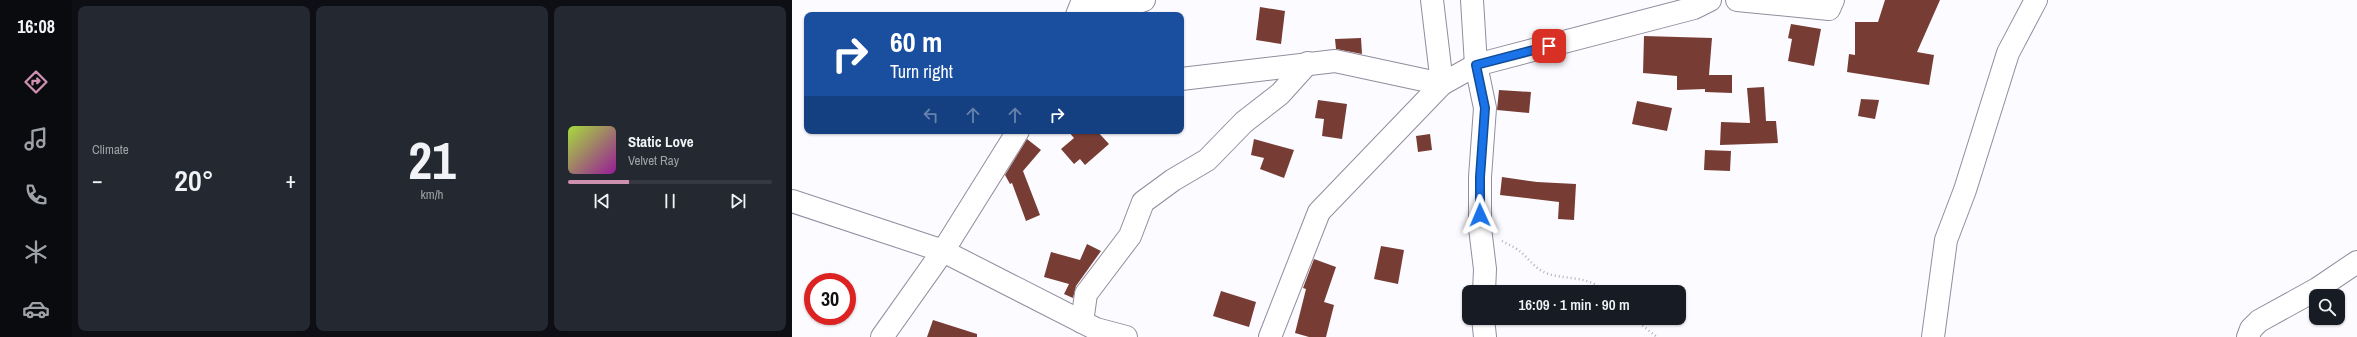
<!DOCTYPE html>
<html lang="en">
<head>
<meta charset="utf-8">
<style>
	:root { --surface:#171b24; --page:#242831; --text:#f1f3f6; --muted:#9ea1a6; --line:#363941; --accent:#ce90b1 }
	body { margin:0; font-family:"Archivo Narrow",sans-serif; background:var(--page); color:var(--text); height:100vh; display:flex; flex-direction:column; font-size:15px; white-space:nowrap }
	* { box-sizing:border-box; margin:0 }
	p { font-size:13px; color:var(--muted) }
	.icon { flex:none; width:22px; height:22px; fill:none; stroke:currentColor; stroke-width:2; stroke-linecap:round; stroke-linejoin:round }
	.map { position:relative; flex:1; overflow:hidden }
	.panel { display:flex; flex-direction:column; gap:6px; padding:6px; background:#0d0f14; width:720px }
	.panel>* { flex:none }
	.banner { position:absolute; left:12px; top:12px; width:380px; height:122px; border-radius:8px; box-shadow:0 1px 3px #0004; background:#1a4fa0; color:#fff; overflow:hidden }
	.buttons { position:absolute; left:1517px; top:289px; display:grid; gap:8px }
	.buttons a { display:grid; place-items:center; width:36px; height:36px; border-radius:8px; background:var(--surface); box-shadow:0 1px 3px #0004; font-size:20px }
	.speed { position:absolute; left:12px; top:273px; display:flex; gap:8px; font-size:20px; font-weight:700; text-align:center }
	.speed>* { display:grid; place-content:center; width:52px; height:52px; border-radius:50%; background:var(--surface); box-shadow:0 1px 3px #0004; line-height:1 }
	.speed .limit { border:6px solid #d22; background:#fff; color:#111 }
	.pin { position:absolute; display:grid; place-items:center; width:34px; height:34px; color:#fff; margin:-17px; border-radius:8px; box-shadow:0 2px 6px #0006 }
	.me { position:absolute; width:44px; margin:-22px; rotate:359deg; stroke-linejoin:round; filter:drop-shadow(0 0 3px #0008) }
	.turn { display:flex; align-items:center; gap:14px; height:84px; padding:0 20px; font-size:18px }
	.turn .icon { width:52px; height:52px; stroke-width:2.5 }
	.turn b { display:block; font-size:28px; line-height:34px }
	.lanes { display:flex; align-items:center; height:38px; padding:0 20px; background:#0003; justify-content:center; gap:20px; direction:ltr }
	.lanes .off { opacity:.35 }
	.big { font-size:30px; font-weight:600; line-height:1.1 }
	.panel .widget { flex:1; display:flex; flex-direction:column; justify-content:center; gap:6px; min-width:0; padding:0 14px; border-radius:8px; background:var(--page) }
	.panel .dial { align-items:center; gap:0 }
	.dial b { font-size:52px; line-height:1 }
	.song { display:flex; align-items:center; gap:12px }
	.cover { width:48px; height:48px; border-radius:6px; background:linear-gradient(135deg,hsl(80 70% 55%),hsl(300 70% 35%)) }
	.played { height:4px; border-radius:2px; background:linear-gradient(90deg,var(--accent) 30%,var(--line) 30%) }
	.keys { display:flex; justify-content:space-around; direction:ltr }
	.heat { display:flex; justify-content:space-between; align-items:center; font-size:22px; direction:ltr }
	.panel .tiles { flex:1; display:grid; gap:6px; grid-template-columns:repeat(3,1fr) }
	.trip { position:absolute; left:670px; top:285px; width:224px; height:40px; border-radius:8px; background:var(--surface); box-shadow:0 1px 3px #0004; font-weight:600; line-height:40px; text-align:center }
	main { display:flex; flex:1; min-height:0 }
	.menu { display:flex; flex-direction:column; width:72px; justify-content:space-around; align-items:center; background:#090b0e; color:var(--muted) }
	.menu .icon { width:28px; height:28px }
	.menu .selected { color:var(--accent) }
	.menu b { font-size:18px; color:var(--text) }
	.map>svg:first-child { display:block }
</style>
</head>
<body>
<main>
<nav class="menu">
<b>16:08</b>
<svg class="icon selected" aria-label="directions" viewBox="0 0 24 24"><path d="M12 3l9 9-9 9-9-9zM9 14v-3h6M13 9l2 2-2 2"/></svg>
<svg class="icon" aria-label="music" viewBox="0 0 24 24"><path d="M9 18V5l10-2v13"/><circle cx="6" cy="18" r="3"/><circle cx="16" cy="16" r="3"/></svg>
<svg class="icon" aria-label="phone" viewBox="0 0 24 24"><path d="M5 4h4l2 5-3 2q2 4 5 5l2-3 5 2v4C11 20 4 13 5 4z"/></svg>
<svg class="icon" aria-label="climate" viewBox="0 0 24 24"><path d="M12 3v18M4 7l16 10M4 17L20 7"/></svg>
<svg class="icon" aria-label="car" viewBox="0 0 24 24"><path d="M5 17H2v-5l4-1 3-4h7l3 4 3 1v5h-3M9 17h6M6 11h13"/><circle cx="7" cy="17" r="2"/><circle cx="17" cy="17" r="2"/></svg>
</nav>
<section class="panel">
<div class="tiles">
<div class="widget"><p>Climate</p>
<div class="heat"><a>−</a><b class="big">20°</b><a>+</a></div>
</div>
<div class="widget dial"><b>21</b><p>km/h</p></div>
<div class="widget">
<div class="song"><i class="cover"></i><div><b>Static Love</b><p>Velvet Ray</p></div></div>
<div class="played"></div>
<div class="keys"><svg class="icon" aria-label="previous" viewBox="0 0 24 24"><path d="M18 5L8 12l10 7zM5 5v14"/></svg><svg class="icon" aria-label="pause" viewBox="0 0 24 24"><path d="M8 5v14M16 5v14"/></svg><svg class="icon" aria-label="next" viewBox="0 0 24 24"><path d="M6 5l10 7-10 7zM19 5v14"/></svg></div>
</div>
</div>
</section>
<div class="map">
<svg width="1565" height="337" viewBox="0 0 1565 337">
	<rect width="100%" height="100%" fill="#fcfbff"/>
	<g fill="#773d35">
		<polygon points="1093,0 1148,0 1125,52 1142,55 1137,85 1055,72 1057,54 1063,55 1063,22 1086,22"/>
		<polygon points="468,7 493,11 489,44 464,40"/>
		<polygon points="999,24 1029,29 1022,66 996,61 1000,39 996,38"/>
		<polygon points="852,36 920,38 917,75 940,75 940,93 913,92 913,89 885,90 885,76 851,73"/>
		<polygon points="569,38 570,54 544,49 543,39"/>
		<polygon points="972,87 974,121 984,121 986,143 928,145 929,122 958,123 955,88"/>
		<polygon points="707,90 739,92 737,113 705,110"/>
		<polygon points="1069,99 1087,100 1083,119 1066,116"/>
		<polygon points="526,100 555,104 550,139 530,136 532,119 523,118"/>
		<polygon points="845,101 880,108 875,131 840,124"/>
		<polygon points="276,131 305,131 317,144 293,165 288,159 282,164 269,149 282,138"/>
		<polygon points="638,134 640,150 626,152 624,136"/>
		<polygon points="235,139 249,150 231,171 248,215 234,221 220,183 218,184 213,175"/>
		<polygon points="462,139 502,150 492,178 468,169 472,158 459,155"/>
		<polygon points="913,150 939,151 938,171 912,170"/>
		<polygon points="710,177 745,182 784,184 782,220 766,219 767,202 708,195"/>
		<polygon points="295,244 309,251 284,286 281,298 272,294 277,284 252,277 259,252 288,260"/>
		<polygon points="589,246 612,250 606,284 582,279"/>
		<polygon points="522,259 544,267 532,302 542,305 534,337 517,337 503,333 514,289 511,288"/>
		<polygon points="429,291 464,302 457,327 421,316"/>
		<polygon points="141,320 185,334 185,337 135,337"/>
	</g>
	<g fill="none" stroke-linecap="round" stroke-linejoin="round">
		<defs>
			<g id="minor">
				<polyline points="300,0 324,15"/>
				<polyline points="640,0 650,84"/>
				<polyline points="680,0 684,65 693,108 688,177 688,228 693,269 692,292"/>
				<polyline points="945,0 1037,9 1041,0"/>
				<polyline points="319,11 352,0"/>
				<polyline points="285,15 291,0"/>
				<polyline points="389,79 543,61 650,84"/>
				<polyline points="0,201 151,251 304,329 334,337"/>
				<polyline points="691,318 693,337"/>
				<polyline points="290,322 294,294 338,236 351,202 381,180 415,160 452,122 488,94 516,63"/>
				<polyline points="90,337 151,251 226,131"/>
				<polyline points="478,337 527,212 650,84 684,65 902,8 918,0"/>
				<polyline points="1141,337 1154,240 1173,190 1216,53 1244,0"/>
				<polyline points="1456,337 1459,329 1467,321 1525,289 1565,262"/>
			</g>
		</defs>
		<use href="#minor" stroke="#938c9e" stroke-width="24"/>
		<g stroke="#b3b1b7" stroke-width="2.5" stroke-dasharray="1 3" stroke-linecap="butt">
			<path d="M710,241C715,244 721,246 726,250C735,256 742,268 752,272C770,281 798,274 812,292"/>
			<polyline points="841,318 865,337"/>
		</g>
		<use href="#minor" stroke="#fff" stroke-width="22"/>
	</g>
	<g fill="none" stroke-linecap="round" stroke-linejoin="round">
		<defs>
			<polyline id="route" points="688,215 688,177 693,108 684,65 757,46"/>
		</defs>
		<use href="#route" stroke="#114b97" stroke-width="10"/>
		<use href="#route" stroke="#1a73e8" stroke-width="7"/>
	</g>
</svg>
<div class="buttons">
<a><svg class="icon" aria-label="search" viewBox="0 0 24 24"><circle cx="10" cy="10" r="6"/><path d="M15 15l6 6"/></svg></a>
</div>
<div class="speed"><div class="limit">30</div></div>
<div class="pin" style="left:757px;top:46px;background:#d93025"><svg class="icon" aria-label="arrive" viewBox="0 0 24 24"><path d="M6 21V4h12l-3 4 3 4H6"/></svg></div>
<svg class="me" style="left:688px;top:215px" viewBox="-20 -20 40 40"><path d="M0-17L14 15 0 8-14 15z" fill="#1a73e8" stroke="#fff" stroke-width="4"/></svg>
<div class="trip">16:09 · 1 min · 90 m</div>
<div class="banner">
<div class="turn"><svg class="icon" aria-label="right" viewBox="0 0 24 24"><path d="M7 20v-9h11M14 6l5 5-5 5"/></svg><div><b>60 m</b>Turn right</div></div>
<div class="lanes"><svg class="icon off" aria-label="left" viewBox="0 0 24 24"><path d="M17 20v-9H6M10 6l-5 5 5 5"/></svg><svg class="icon off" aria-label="ahead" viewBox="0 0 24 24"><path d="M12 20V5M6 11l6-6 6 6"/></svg><svg class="icon off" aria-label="ahead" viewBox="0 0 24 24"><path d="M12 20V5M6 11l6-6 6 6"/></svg><svg class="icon" aria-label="right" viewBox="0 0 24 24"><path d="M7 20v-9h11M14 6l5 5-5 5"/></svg></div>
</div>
</div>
</main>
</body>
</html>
